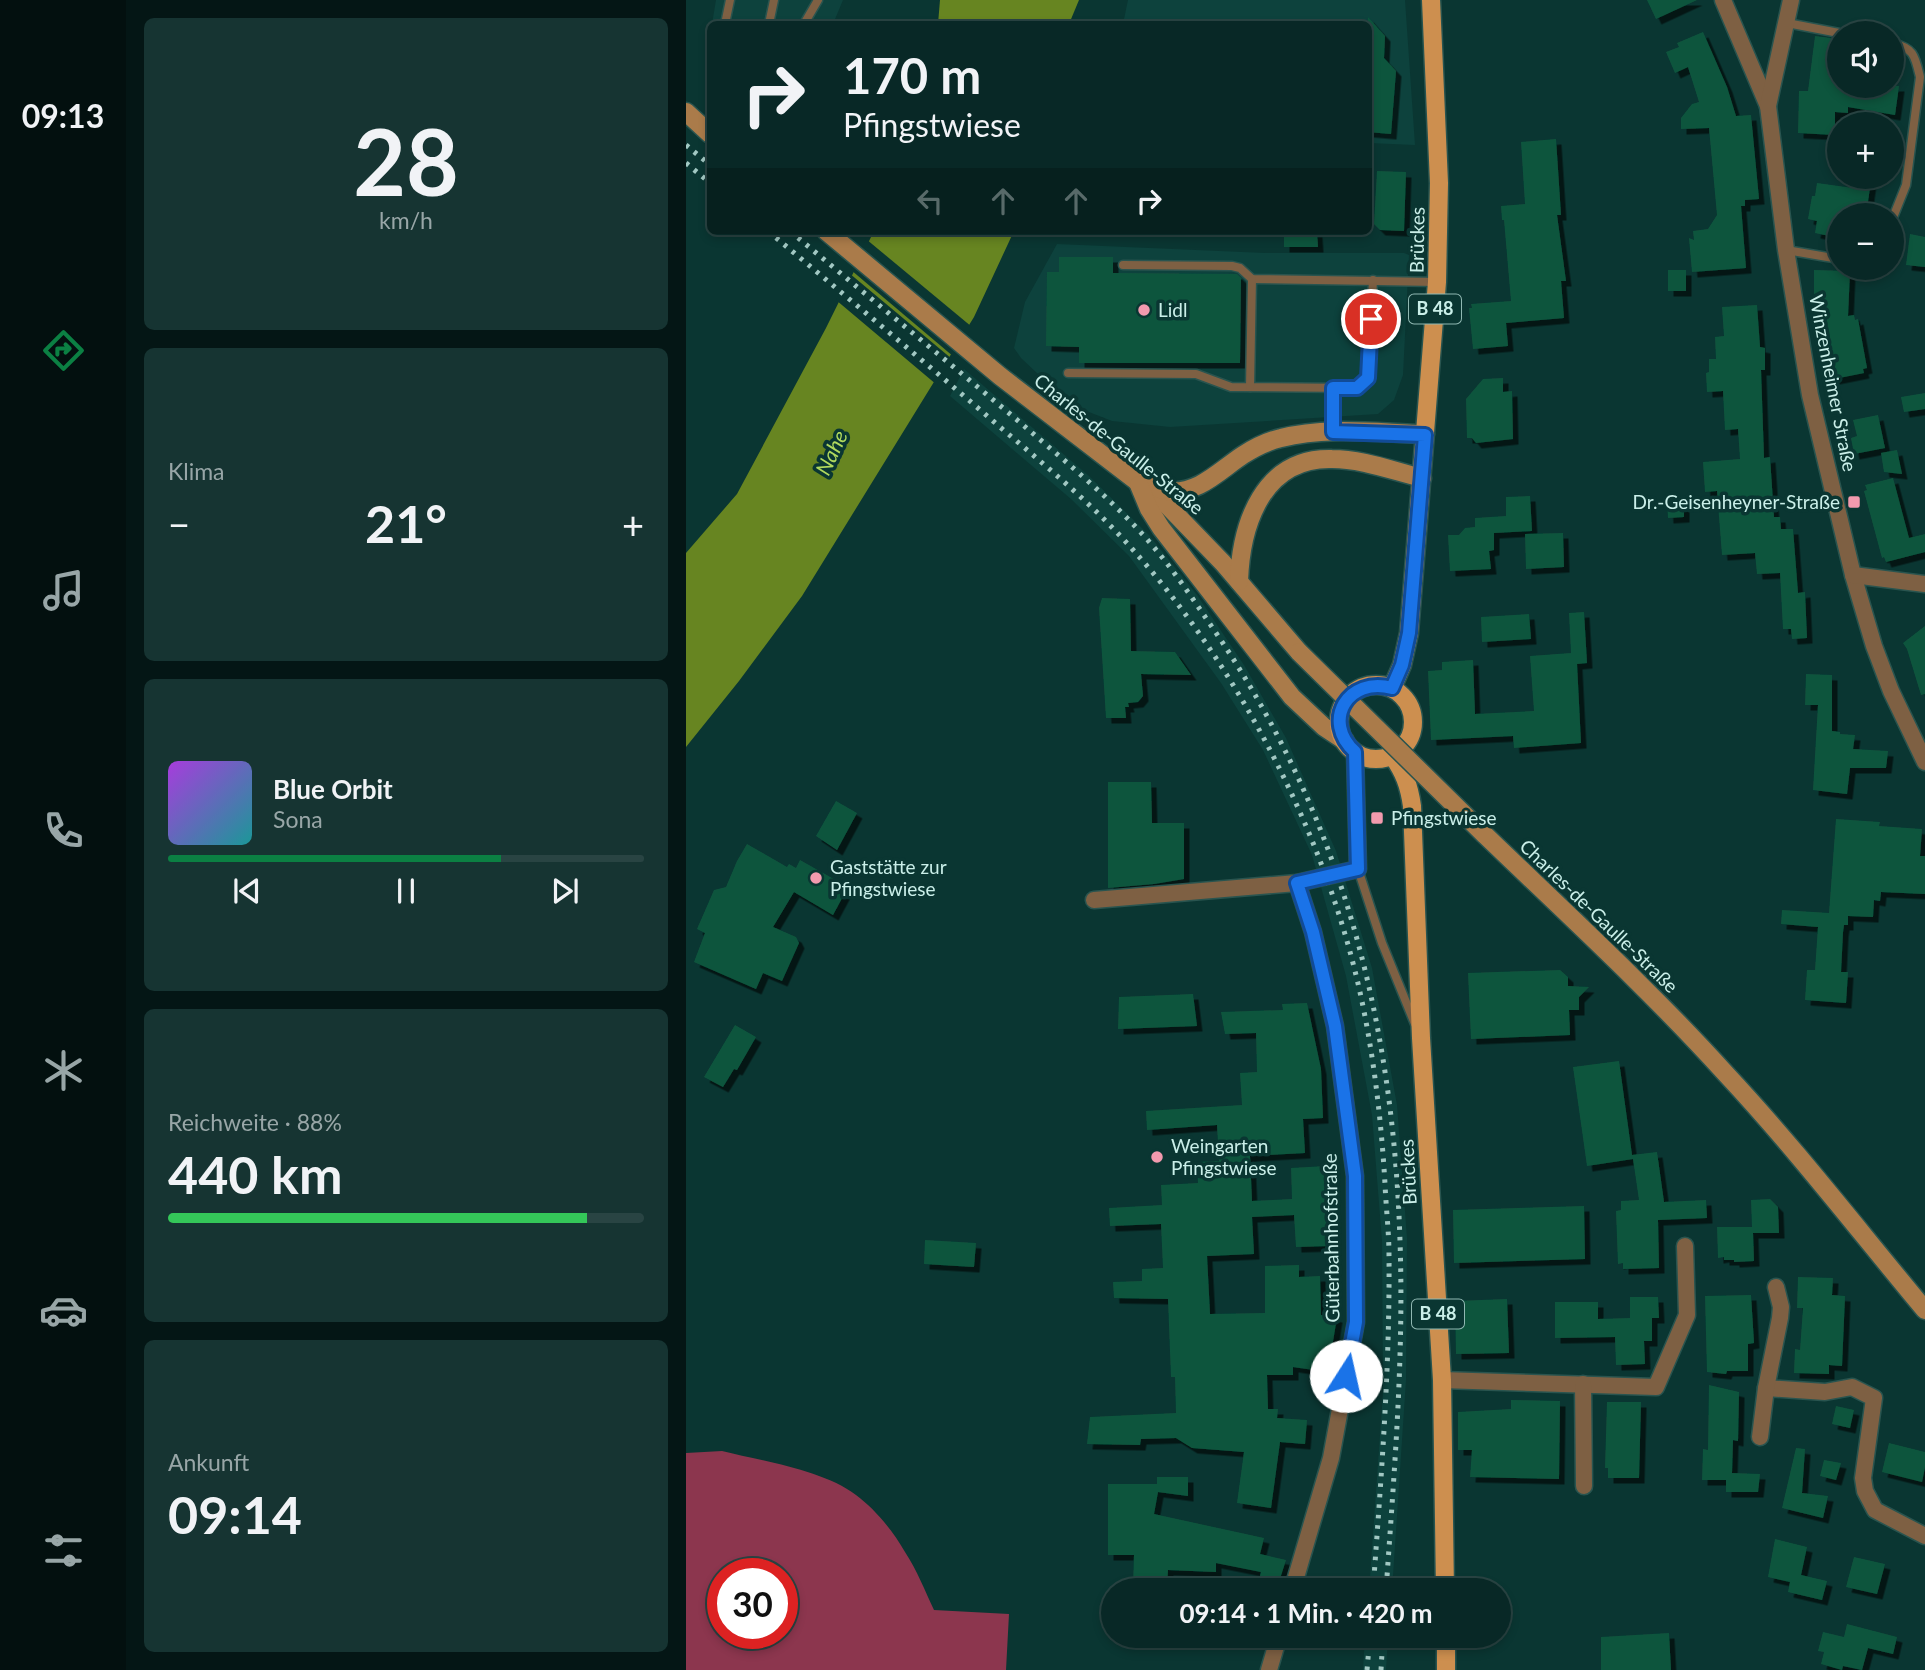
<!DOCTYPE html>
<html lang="de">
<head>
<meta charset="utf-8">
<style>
	:root { --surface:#082826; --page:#163432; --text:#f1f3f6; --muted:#98a6a7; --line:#294443; --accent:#0b8043 }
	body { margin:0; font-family:Lato,sans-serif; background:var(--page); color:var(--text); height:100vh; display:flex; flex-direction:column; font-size:26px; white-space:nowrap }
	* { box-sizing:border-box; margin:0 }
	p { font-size:23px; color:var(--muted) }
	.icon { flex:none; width:38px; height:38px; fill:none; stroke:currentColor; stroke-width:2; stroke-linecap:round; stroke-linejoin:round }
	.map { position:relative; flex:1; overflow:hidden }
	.panel { display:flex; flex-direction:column; gap:18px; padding:18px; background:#041615; width:560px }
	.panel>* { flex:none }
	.guide { position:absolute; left:21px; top:21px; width:665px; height:214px; border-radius:10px; box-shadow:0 4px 10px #0003,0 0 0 2px var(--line); background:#082826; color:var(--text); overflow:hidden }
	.tools { position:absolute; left:1141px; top:21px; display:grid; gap:14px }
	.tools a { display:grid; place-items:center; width:77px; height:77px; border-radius:50%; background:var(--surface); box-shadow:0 4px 10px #0003,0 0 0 2px var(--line); font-size:35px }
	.speed { position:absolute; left:21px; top:1558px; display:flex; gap:14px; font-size:35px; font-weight:700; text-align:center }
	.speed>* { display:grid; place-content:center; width:91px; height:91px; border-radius:50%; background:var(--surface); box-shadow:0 4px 10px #0003,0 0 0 2px var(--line); line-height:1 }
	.speed .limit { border:10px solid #d22; background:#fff; color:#111 }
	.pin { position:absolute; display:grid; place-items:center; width:60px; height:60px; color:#fff; margin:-30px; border:4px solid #fff; border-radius:50%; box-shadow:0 2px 7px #0007 }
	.me { position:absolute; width:77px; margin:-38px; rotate:10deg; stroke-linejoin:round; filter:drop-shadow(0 0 5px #0008) }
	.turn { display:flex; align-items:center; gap:24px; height:147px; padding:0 21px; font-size:32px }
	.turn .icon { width:91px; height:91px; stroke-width:2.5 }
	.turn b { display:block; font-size:49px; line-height:60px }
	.lanes { display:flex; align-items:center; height:66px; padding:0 21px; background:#0003; justify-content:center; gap:35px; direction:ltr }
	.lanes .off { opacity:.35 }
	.big { font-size:52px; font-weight:700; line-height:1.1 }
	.panel .widget { flex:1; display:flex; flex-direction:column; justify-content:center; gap:10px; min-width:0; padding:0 24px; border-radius:10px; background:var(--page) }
	.panel .dial { align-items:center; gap:0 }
	.dial b { font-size:91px; line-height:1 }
	.song { display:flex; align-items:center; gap:21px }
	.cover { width:84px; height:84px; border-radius:10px; background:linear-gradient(135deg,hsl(280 70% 55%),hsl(180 70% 35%)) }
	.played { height:7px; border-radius:4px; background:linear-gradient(90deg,var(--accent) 70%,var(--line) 70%) }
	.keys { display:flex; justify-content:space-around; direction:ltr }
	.heat { display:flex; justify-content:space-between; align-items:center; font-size:38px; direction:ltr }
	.charge { height:10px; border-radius:5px; background:linear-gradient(90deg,#34c759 88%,var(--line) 0) }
	.trip { position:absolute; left:415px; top:1578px; width:410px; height:70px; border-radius:35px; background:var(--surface); box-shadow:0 4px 10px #0003,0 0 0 2px var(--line); font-weight:700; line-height:70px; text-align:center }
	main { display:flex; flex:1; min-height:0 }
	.dock { display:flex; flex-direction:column; width:126px; justify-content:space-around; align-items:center; background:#03100f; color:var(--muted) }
	.dock .icon { width:49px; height:49px }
	.dock .active { color:var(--accent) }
	.dock b { font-size:32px; color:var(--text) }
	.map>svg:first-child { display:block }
</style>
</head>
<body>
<main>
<nav class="dock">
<b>09:13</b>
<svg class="icon active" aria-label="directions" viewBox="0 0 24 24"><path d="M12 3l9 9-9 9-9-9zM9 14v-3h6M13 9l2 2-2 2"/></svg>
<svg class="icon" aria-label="music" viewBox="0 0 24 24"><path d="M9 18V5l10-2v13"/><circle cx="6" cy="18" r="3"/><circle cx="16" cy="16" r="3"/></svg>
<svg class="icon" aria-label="phone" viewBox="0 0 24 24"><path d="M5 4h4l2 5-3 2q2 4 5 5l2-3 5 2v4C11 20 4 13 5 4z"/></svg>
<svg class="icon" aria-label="climate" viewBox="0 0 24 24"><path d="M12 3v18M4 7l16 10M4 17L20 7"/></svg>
<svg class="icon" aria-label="car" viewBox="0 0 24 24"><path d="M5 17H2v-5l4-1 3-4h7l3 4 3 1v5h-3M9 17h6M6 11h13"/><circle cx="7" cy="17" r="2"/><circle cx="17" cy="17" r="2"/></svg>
<svg class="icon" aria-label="filters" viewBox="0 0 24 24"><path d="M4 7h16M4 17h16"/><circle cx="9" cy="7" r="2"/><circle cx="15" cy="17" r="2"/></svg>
</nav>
<section class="panel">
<div class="widget dial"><b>28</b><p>km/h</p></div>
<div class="widget"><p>Klima</p>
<div class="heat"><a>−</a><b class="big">21°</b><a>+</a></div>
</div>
<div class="widget">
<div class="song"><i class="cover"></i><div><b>Blue Orbit</b><p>Sona</p></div></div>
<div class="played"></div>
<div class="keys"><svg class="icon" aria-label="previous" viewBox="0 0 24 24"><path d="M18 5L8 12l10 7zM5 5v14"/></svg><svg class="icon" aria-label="pause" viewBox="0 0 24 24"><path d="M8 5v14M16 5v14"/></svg><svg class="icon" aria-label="next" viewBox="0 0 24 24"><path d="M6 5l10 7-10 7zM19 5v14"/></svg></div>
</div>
<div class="widget"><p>Reichweite · 88%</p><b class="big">440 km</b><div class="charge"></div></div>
<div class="widget"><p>Ankunft</p><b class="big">09:14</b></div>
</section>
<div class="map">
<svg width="1239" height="1670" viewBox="0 0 1239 1670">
	<defs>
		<filter id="shadow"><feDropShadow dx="5.5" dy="5.5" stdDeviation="0" flood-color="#0009"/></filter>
	</defs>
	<rect width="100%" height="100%" fill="#0a3632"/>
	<g fill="#0d423d">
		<polygon points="30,0 157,0 147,24 26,24"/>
		<polygon points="442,0 719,0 729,145 683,143 682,24 437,24"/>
		<polygon points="371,244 579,253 718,253 723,255 717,375 708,400 692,414 484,427 426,421 385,405 335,358 328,348 339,302"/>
		<polygon points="278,369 403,476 463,535 511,595 558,665 600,738 650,851 686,968 711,1105 721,1238 720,1380 706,1591 683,1591 697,1393 696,1241 686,1115 660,976 626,855 577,750 535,683 443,556 385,499 264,396"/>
		<polygon points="679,1636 702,1636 700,1670 677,1670"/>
	</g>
	<path fill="#8c364e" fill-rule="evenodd" d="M36,1451C76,1461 137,1470 170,1495C189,1509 207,1531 219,1552C231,1570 239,1591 248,1610L323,1614L320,1670H0V1453ZM37,1573H96V1633H37Z"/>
	<g fill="#678521">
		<polygon points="254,0 393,0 383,24 252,24"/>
		<polygon points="188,231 328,231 288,317 116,596 53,681 0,747 0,553 51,494 140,328"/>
	</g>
	<g fill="#0a3632">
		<polygon points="180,239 286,327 268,357 165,270"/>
		<polygon points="163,273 266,359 251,385 150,300"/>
	</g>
	<g fill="#0f553d" filter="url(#shadow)">
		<polygon points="961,0 1011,0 970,19"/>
		<polygon points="682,17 699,36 698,58 710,71 705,134 682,132"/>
		<polygon points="1017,32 1041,87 1050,116 1065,115 1073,199 1059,200 1059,206 1055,206 1060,268 1006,272 1003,238 1008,240 1007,231 1022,229 1031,215 1023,128 995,129 995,118 1006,104 1013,102 1002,67 989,73 980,52 993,47 991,43"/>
		<polygon points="1129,36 1153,39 1153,86 1213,86 1209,115 1162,107 1162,113 1149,112 1149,135 1112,133 1113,91 1122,91"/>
		<polygon points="870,139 875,215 871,215 880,281 875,281 878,318 820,323 822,346 787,349 783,308 786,308 785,304 825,301 818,220 816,220 815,206 839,204 835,142"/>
		<polygon points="691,171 720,172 718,231 694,230 688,224"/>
		<polygon points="1168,178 1185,181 1180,215 1153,215 1153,238 1129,233 1131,221 1122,219 1126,196 1129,196 1131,183 1167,188"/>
		<polygon points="598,231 631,232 632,247 598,247"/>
		<polygon points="1224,234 1239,237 1239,267 1220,265"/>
		<polygon points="373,257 427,257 427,273 551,274 555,278 554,363 393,363 393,347 360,346 361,272 373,272"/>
		<rect x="982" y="270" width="18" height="21"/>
		<polygon points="1128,270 1164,271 1162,316 1168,315 1169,320 1172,319 1181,368 1177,369 1178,373 1148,379 1140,332 1136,332 1130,303 1128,303"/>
		<polygon points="1071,305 1074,347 1079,348 1079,370 1075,370 1078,458 1084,457 1088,517 1094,517 1095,529 1107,529 1112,593 1119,592 1121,638 1106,639 1105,629 1097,629 1094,573 1071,574 1069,553 1036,555 1031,491 1019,492 1017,462 1054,459 1052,429 1039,430 1037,391 1021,392 1020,373 1023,372 1023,359 1030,359 1029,337 1038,336 1036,307"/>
		<polygon points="817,378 817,392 826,391 827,439 790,443 786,438 781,438 780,399 797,379"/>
		<polygon points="1239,393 1239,409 1218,412 1215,397"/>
		<polygon points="1192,415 1199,448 1168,454 1165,438 1171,436 1167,420"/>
		<polygon points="1211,450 1216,474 1198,472 1195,453"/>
		<polygon points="1207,478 1223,538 1239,534 1239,552 1200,562 1198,557 1196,558 1178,491 1181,490 1179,485"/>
		<polygon points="844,496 846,531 808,533 808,550 803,551 805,569 764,571 762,535 773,535 779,528 789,527 789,518 820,516 820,497"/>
		<polygon points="998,498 998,517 982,518 981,499"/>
		<polygon points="877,533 878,567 840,569 839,534"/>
		<polygon points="416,598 444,599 445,651 489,652 505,675 455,674 457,696 452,702 442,703 443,707 439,707 440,718 420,718 413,608"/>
		<polygon points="898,612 901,663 891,664 895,743 828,748 827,736 745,740 742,671 756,670 756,662 787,660 789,714 848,711 844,656 885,653 883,613"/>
		<polygon points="843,614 845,639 796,642 795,617"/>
		<polygon points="1239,626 1239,694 1235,695 1221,649 1217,643"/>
		<polygon points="1120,674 1146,675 1146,731 1154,732 1154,734 1169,735 1167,749 1202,751 1200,768 1164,768 1161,794 1127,790 1132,705 1119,705"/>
		<polygon points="422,782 465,782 466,823 498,823 498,879 468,884 422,888"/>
		<polygon points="150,801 171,813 151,850 130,836"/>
		<polygon points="1150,819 1194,822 1193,826 1236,829 1234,856 1239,856 1239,894 1195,892 1194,901 1188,900 1187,917 1162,916 1162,925 1158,925 1157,932 1155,972 1162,972 1160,1003 1119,1000 1121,970 1129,970 1132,927 1095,924 1096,910 1143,913"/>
		<polygon points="61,844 101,867 103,864 110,868 114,860 162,887 147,915 108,892 87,927 110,937 113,943 96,981 77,973 70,989 8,962 19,933 11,929 28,890 40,887 51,861"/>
		<polygon points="874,970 882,977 882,986 903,987 893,997 893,1010 883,1010 884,1035 785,1039 782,973"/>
		<polygon points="507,994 511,1026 432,1029 433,997"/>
		<polygon points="621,1003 635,1069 637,1118 617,1119 619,1153 564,1156 566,1201 606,1199 605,1168 640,1166 643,1246 610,1247 608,1215 566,1217 568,1254 521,1256 524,1314 579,1313 579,1266 613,1265 613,1277 634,1276 635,1315 651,1317 642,1372 607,1367 607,1375 581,1375 582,1409 592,1409 591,1418 621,1420 619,1444 594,1442 585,1508 551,1503 558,1452 506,1448 490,1438 455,1439 454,1445 401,1444 404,1417 490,1413 489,1377 485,1377 482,1299 428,1298 427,1282 456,1281 456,1269 477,1268 475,1224 424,1226 423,1208 476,1205 475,1185 512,1183 511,1162 533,1161 531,1125 461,1130 460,1111 556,1105 554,1073 571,1072 570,1033 539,1034 535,1012 597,1010 596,1004"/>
		<polygon points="49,1025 70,1037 51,1070 48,1069 37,1087 18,1077"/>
		<polygon points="933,1061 946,1155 971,1152 978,1202 1020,1200 1021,1218 972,1220 973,1268 937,1269 937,1263 932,1264 930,1211 935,1210 935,1201 953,1200 947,1159 901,1166 887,1067"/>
		<polygon points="1084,1199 1092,1207 1093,1233 1067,1233 1068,1261 1048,1262 1048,1260 1038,1260 1038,1257 1032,1258 1031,1227 1066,1227 1065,1200"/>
		<polygon points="898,1206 899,1259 768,1263 767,1210"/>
		<polygon points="239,1240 290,1243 288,1267 238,1264"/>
		<polygon points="1112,1277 1147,1278 1146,1295 1159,1296 1156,1366 1143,1365 1143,1374 1108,1373 1109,1349 1114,1350 1117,1308 1111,1308"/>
		<polygon points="1065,1295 1068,1343 1062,1344 1062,1371 1041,1371 1040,1374 1021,1372 1019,1296"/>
		<polygon points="944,1297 972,1297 973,1318 966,1318 966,1341 958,1341 959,1364 930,1365 929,1337 869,1338 869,1302 912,1302 912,1319 944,1318"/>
		<polygon points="821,1299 823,1353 770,1354 769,1301"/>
		<polygon points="1023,1385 1053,1392 1052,1441 1047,1440 1046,1473 1074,1474 1072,1492 1040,1492 1040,1480 1016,1480 1017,1449 1022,1450"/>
		<polygon points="825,1400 874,1401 873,1479 784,1477 786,1450 772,1450 772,1412 825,1409"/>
		<polygon points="921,1402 955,1402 953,1478 922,1478 922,1468 919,1468"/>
		<polygon points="1150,1406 1168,1410 1164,1428 1146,1424"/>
		<polygon points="1203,1443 1239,1452 1239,1467 1236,1482 1196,1472"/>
		<polygon points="1110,1448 1119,1449 1116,1493 1142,1496 1137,1518 1096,1508"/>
		<polygon points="1138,1460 1155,1463 1150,1480 1134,1476"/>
		<polygon points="471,1477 502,1477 502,1496 472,1492 468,1514 578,1538 574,1554 600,1560 590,1591 570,1591 575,1572 530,1563 530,1572 482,1570 481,1585 477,1585 477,1591 452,1591 452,1588 447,1588 448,1555 422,1555 422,1484 471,1484"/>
		<polygon points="1089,1539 1121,1547 1115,1575 1141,1581 1136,1600 1102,1592 1104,1582 1082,1577"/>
		<polygon points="1168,1557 1199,1564 1191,1594 1160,1587"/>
		<polygon points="1161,1624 1211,1637 1207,1654 1182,1648 1176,1670 1157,1666 1156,1670 1135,1664 1138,1652 1132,1651 1137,1632 1158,1637"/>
		<polygon points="983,1633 985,1670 915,1670 915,1637"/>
	</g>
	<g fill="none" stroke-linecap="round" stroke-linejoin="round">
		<defs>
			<g id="lane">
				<polyline points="1101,23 1153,33"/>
				<polyline points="39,24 44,0"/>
				<polyline points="83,24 88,0"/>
				<polyline points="118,24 132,0"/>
				<path d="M1206,43C1228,48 1229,56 1234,77L1220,185L1206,220"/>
				<polyline points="1100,250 1153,259"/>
				<polyline points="437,265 546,266 554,268 566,279 751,282"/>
				<polyline points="382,373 510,374 545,387 671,388 682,378 687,280"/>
				<polyline points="564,387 566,279"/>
				<polyline points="647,388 647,432"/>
				<polyline points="672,869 696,943 729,1024"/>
			</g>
			<g id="street">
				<polyline points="1037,0 1082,106"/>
				<polyline points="1105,0 1082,106 1100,250 1124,395 1167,575 1188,646 1205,691 1239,762"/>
				<polyline points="1167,575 1239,584"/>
				<polyline points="408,900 611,883 672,869 669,752"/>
				<polyline points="756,1380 970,1387 1001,1315 999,1246"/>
				<polyline points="897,1384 898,1486"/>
				<polyline points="1080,1388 1139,1392 1166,1387 1188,1398 1177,1478 1179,1491 1189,1510 1239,1536"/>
				<polyline points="1074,1437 1080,1388 1094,1318 1095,1307 1090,1287"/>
				<polyline points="606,1591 645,1458 670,1322 669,1176 649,1026 627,932 611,883"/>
				<polyline points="583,1670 593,1636"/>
			</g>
			<g id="secondary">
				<polyline points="0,112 24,134"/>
				<polyline points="140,231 314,376 479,503 537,563 613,652"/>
				<path d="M461,484C467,486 475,490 481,491C512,495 534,470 557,455C568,448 582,441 595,438C641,426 693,433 739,434"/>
				<polyline points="453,485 463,509 475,528 606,697 638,727 659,741"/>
				<path d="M553,581C555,524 577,457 646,459C676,459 707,471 736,478"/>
				<path d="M798,834C880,913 964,990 1040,1074C1110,1149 1173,1231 1239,1310"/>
			</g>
			<g id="primary">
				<circle cx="690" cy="722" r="37"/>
				<polyline points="706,688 716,665 723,633 751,282 753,183 745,0"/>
				<path d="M706,755C718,772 723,785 726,806L735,1038L756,1380L759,1591"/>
				<polyline points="760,1636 760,1670"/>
			</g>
		</defs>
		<use href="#lane" stroke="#29544f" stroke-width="11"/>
		<use href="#street" stroke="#29544f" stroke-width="19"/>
		<use href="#secondary" stroke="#29544f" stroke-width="21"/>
		<use href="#primary" stroke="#29544f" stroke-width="21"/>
		<use href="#lane" stroke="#7e6043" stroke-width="8"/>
		<use href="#street" stroke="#7e6043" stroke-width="16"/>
		<use href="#secondary" stroke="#aa7b4a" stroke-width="18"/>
		<use href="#primary" stroke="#cd8f4f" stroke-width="18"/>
		<g stroke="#a2c8c3" stroke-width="5" stroke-dasharray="3.5 7" stroke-linecap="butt">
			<polyline points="0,145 24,165"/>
			<polyline points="0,163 24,183"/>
			<path d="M82,231C157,294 233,357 307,421C356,463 406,503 448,551C550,665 632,822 669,971C686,1039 695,1115 699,1184C700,1208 703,1232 703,1256C704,1368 695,1479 687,1591"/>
			<path d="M104,231C179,294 255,356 330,419C374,457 420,494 459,537C484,565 505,596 526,627C654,813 707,1016 714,1241C718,1358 708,1474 700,1591"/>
			<polyline points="681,1670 684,1636"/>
			<polyline points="695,1670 697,1636"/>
		</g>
		<defs>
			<polyline id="secondary-bridge" points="613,652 798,834"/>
		</defs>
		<use href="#secondary-bridge" stroke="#29544f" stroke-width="21" stroke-linecap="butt"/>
		<use href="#secondary-bridge" stroke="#aa7b4a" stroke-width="18"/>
	</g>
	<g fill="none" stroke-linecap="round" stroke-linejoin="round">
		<defs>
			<path id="route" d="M660,1376L670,1322L669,1176L649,1026L627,932L611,883L672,869L669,752C635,721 662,676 706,688L716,665L723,633L739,435L647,432V388H671L682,378L685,319"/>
		</defs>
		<use href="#route" stroke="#114b97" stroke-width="18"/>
		<use href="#route" stroke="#1a73e8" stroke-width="12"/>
	</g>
	<g fill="#f29aae" stroke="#0a3632" stroke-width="2.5">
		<circle cx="458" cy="310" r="7"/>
		<rect x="1161" y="495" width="14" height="14" rx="3.5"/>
		<rect x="684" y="811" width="14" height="14" rx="3.5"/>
		<circle cx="130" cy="878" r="7"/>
		<circle cx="471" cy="1157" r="7"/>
	</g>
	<g text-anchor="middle" stroke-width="7" stroke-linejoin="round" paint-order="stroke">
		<g fill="#0a3632" stroke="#90b8b2" stroke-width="2">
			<rect x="723" y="294.5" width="52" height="29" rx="5"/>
			<rect x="726" y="1299.5" width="52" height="29" rx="5"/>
		</g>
		<g font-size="18" font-weight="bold" fill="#caefe9">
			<text x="749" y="315">B 48</text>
			<text x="752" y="1320">B 48</text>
		</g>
		<g font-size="19" fill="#caefe9" stroke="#0a3632">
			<text transform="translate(731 240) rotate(-89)" y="7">Brückes</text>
			<text transform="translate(1147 383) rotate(79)" y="7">Winzenheimer Straße</text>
			<text transform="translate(433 444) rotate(39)" y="7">Charles-de-Gaulle-Straße</text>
			<text transform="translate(913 916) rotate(44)" y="7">Charles-de-Gaulle-Straße</text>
			<text transform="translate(722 1172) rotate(-93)" y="7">Brückes</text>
			<text transform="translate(645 1238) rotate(-91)" y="7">Güterbahnhofstraße</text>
		</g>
		<g font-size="19" fill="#caefe9" stroke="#0a3632" text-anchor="start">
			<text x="472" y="317">Lidl</text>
			<text x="1154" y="509" text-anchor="end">Dr.-Geisenheyner-Straße</text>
			<text x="705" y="825">Pfingstwiese</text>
			<text x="144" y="874">Gaststätte zur<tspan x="144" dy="22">Pfingstwiese</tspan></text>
			<text x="485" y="1153">Weingarten<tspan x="485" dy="22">Pfingstwiese</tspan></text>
		</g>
		<g font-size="21" font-style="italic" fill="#b0d95d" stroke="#0a3632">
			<text transform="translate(146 453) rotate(-65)" y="7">Nahe</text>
		</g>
	</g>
</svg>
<div class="tools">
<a><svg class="icon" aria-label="sound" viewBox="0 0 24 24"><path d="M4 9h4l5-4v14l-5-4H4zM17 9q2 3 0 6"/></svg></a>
<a>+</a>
<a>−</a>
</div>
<div class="speed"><div class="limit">30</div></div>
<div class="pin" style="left:685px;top:319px;background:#d93025"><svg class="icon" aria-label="arrive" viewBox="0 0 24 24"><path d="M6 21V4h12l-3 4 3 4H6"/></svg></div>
<svg class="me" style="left:660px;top:1376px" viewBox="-20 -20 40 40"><circle r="19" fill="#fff"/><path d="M0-13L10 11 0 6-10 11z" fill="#1a73e8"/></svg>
<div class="trip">09:14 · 1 Min. · 420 m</div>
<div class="guide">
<div class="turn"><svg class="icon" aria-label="right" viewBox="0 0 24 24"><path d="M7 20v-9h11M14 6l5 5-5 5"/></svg><div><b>170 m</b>Pfingstwiese</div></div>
<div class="lanes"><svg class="icon off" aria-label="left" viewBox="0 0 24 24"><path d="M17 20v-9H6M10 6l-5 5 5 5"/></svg><svg class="icon off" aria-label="ahead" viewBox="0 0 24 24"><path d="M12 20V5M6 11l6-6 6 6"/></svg><svg class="icon off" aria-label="ahead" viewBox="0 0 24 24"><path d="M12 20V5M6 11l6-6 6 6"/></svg><svg class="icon" aria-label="right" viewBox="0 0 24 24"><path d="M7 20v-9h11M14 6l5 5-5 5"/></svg></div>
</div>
</div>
</main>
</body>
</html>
